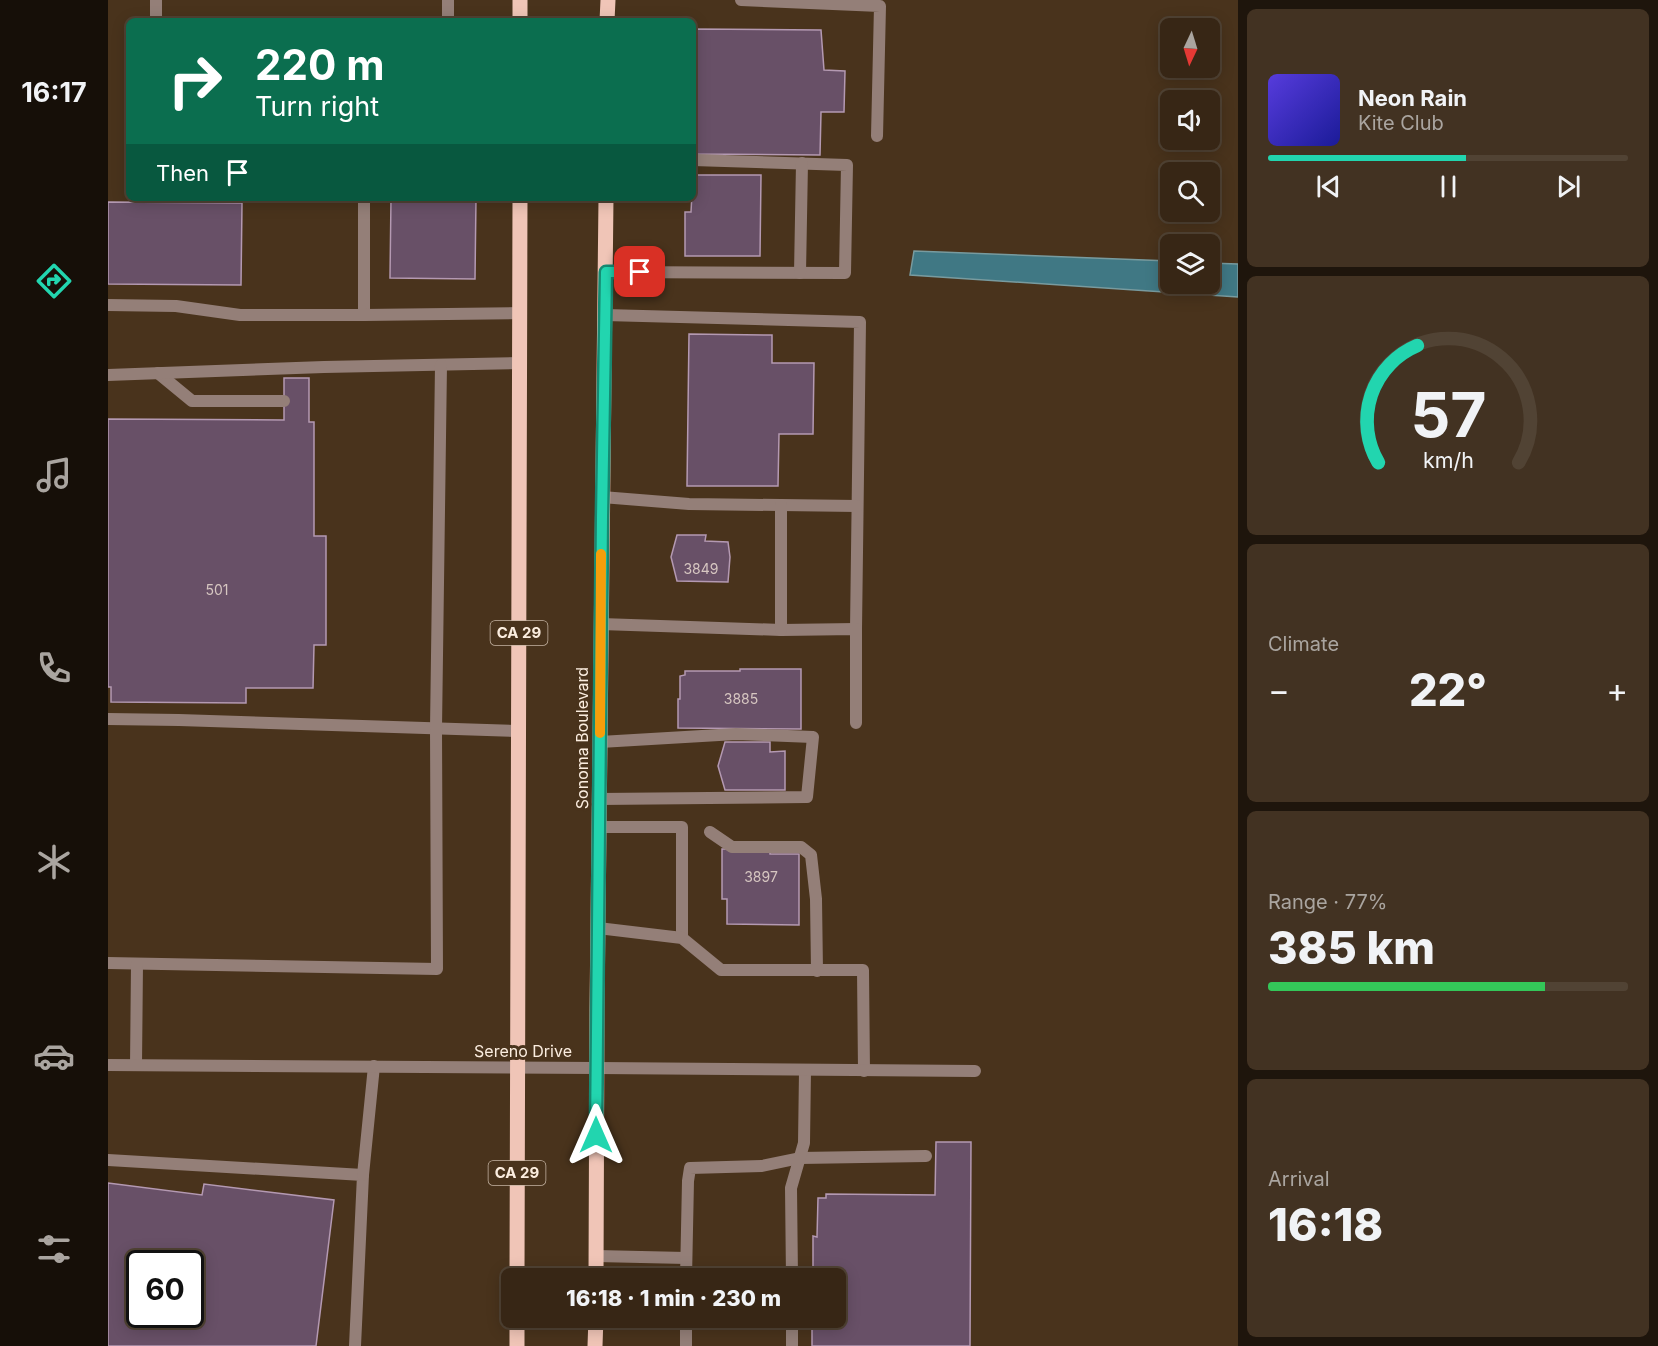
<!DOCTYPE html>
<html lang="en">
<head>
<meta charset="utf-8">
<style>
	:root { --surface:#372615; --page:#423222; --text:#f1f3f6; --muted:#aaa5a0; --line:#514334; --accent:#22d5af }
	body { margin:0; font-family:Inter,sans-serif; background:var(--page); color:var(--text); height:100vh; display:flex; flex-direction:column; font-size:22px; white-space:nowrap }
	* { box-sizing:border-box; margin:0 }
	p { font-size:20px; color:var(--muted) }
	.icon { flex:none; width:33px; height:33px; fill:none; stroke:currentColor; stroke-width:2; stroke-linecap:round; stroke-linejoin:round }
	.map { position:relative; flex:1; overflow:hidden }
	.sheet { display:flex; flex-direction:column; gap:9px; padding:9px; background:#1e150c; width:420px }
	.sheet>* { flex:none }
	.hud { position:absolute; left:18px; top:18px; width:570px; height:183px; border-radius:9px; box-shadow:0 3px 15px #0003,0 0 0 2px var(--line); background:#0b6e4f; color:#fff; overflow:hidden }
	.needle { width:39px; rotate:184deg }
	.fabs { position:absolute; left:1052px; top:18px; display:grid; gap:12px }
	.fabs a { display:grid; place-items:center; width:60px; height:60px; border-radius:9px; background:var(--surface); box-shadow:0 3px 15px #0003,0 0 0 2px var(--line); font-size:30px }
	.speed { position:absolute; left:18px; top:1250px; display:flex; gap:12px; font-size:30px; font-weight:700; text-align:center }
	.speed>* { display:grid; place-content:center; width:78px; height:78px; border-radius:50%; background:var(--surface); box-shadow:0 3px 15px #0003,0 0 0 2px var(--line); line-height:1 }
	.speed .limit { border:3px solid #111; border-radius:9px; background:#fff; color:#111 }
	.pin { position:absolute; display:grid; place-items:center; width:51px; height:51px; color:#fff; margin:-26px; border-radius:12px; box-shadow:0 3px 9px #0006 }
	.me { position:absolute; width:66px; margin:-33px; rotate:0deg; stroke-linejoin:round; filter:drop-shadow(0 0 4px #0008) }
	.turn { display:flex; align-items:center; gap:21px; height:126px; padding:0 30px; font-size:27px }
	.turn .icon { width:78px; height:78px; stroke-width:2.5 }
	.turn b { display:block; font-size:42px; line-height:51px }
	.then { display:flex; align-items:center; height:57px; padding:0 30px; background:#0003; gap:12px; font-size:22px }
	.big { font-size:45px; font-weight:800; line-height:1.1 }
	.sheet .tile { flex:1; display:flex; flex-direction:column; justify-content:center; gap:9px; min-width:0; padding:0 21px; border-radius:9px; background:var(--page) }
	.sheet .dial { align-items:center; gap:0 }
	.dial svg { height:156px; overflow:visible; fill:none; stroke:var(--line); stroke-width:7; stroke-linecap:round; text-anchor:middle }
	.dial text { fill:var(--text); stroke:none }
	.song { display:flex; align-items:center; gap:18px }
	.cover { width:72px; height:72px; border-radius:9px; background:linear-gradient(135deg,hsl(250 70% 55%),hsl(240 70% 35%)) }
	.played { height:6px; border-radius:3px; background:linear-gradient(90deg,var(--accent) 55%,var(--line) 55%) }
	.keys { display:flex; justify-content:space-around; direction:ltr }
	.heat { display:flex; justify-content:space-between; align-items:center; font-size:33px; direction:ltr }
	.charge { height:9px; border-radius:4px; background:linear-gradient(90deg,#34c759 77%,var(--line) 0) }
	.trip { position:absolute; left:393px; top:1268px; width:345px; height:60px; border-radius:9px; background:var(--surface); box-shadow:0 3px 15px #0003,0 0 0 2px var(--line); font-weight:800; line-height:60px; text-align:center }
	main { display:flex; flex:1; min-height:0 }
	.dock { display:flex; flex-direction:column; width:108px; justify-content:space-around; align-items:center; background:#160f08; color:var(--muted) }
	.dock .icon { width:42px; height:42px }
	.dock .active { color:var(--accent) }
	.dock b { font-size:27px; color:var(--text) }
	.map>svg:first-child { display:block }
</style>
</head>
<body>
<main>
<nav class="dock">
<b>16:17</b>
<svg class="icon active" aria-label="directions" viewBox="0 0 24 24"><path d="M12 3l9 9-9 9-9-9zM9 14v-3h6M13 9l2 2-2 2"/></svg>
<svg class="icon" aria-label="music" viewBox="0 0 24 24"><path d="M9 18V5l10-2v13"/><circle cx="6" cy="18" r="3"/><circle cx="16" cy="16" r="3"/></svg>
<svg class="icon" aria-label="phone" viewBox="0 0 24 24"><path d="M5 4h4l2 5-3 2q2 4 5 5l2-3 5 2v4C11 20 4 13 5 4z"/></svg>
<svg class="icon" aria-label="climate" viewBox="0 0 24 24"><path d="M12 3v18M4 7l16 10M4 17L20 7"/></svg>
<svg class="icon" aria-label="car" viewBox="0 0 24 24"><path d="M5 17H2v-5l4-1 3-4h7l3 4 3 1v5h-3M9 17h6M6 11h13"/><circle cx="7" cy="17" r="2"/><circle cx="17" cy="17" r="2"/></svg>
<svg class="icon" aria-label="filters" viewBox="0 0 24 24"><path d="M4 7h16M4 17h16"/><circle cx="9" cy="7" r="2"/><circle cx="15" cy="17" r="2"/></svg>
</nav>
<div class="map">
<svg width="1130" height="1346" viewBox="0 0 1130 1346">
	<rect width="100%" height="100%" fill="#49331c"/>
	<polygon fill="#407884" stroke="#789b9f" stroke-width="1.5" points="806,251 1062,261 1062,284 1101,284 1101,263 1130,264 1130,297 802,275"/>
	<g fill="#685067" stroke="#b499b2" stroke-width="1.5" fill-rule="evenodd">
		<polygon points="585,29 713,30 716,70 737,71 736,112 713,112 712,155 585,154"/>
		<polygon points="585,175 653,175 652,256 577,256 577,212 583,212"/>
		<polygon points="283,198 368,198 367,279 282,278"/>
		<polygon points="0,202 134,203 133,285 0,284"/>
		<polygon points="581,334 664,335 664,363 706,363 705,434 671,434 670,486 579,486"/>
		<polygon points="176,378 201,378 201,422 206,422 206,536 218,536 218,645 206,645 205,688 138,688 138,703 3,702 3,687 0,687 0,419 176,420"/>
		<polygon points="569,535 598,535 597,541 620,542 622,557 620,582 569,581 563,557"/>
		<polygon points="632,669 693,669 693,729 570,728 570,699 572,699 572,676 577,675 577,671 632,671"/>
		<polygon points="617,742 662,742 662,752 677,751 677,790 617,790 610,766"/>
		<polygon points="614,849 662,849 662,854 691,854 691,925 619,924 619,899 614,899"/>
		<polygon points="828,1142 863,1142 862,1346 704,1346 704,1317 728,1317 728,1278 705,1278 705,1236 709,1237 710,1198 718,1198 718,1194 827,1195"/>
		<path d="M0,1183L94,1195L96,1184L226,1200L208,1346H0ZM32,1263H82V1314H32Z"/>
	</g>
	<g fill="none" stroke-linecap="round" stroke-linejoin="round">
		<g stroke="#947f78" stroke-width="12">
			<polyline points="340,0 340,21"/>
			<polyline points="633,0 772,6 769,136"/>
			<polyline points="48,21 48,0"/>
			<polyline points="256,198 256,315"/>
			<polyline points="498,272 737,273 739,165 585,160"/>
			<polyline points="692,273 694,163"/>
			<polyline points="0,305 68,306 132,315 256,315 412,313"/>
			<polyline points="497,315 752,322 748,629"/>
			<polyline points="50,373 84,401 176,401"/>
			<polyline points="0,375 216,367 412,363"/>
			<polyline points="494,497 581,504 749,506"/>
			<polyline points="493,624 673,630 748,629 748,723"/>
			<polyline points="673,630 673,505"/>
			<polyline points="0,719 71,720 411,731"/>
			<polyline points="491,799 699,797 705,737 628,734 492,742"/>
			<polyline points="491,827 574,827 574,938"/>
			<polyline points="602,832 624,847 693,847 703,855 708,899 709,971"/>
			<polyline points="490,928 574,938 613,970 755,970 756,1071"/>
			<polyline points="0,963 329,969 328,728 333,365"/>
			<polyline points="28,1065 29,964"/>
			<polyline points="0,1160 255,1175 247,1346"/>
			<polyline points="255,1175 266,1066"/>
			<polyline points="488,1256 578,1258"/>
			<polyline points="578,1278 580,1181 582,1168 654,1166 692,1158 818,1156"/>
			<polyline points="684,1278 683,1188 696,1143 697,1071"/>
			<polyline points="578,1346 578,1317"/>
			<polyline points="684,1346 684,1317"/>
		</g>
		<polyline stroke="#947f78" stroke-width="12" points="489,1068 867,1071"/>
		<polyline stroke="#947f78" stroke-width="12" points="0,1065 489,1068"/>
		<g stroke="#f0c5b7" stroke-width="15">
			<polyline points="412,0 412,21"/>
			<polyline points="499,21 500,0"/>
			<polyline points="409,1278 412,198"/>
			<polyline points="488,1278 489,1011 498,198"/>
			<polyline points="409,1346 409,1317"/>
			<polyline points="487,1346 488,1317"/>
		</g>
	</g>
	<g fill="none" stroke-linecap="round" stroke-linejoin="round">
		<defs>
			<polyline id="route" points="488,1135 494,518 498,272 532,272"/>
		</defs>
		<use href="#route" stroke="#168a72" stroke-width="15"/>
		<use href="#route" stroke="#22d5af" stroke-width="10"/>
		<polyline stroke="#f59e0b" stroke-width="10" points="492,733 493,554"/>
	</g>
	<g text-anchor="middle" stroke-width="6" stroke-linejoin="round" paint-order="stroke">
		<g font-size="14" fill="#d6c6c1">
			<text x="593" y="574">3849</text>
			<text x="109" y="595">501</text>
			<text x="633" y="704">3885</text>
			<text x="653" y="882">3897</text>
		</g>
		<g fill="#49331c" stroke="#c6b5a4" stroke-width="1.5">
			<rect x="382.5" y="621" width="57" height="24" rx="4.5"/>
			<rect x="380.5" y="1161" width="57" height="24" rx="4.5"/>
		</g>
		<g font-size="15" font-weight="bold" fill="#fbeddf">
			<text x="411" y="638">CA 29</text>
			<text x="409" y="1178">CA 29</text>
		</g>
		<g font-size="16" fill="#fbeddf" stroke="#49331c">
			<text transform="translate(474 738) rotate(-90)" y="6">Sonoma Boulevard</text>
			<text x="415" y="1057">Sereno Drive</text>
		</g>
	</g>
</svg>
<div class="fabs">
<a><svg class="needle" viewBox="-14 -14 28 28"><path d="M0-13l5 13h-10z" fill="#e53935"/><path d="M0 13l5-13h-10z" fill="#aaa5a0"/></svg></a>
<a><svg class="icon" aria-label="sound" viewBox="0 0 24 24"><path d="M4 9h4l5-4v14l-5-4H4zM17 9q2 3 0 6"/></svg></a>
<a><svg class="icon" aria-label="search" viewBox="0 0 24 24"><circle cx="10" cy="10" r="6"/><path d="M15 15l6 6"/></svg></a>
<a><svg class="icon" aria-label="layers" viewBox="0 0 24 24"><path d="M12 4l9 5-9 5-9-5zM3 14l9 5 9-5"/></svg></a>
</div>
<div class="speed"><div class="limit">60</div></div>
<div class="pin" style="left:532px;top:272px;background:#d93025"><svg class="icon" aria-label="arrive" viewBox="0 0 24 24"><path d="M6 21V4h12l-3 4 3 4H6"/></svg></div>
<svg class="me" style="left:488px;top:1135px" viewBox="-20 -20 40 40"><path d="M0-17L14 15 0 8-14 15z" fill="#22d5af" stroke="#fff" stroke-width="4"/></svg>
<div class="trip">16:18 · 1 min · 230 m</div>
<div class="hud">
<div class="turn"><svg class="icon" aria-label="right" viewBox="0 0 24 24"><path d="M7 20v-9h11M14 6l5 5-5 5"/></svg><div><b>220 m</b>Turn right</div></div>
<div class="then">Then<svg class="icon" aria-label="arrive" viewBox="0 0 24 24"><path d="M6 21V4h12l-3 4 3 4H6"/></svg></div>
</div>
</div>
<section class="sheet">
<div class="tile">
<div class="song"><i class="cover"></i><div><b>Neon Rain</b><p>Kite Club</p></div></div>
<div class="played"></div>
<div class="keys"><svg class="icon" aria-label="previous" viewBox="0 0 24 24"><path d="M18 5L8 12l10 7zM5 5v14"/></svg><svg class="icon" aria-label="pause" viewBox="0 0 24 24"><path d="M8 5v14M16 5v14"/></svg><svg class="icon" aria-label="next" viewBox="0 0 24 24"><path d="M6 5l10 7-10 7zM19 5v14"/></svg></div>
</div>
<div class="tile dial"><svg viewBox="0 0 100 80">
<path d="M14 69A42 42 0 1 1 86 69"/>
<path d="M14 69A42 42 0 0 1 34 9" stroke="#22d5af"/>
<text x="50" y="56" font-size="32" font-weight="700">57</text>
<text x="50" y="72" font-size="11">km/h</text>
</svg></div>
<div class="tile"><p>Climate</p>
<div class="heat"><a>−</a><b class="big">22°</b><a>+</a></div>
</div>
<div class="tile"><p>Range · 77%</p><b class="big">385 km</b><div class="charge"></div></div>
<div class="tile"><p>Arrival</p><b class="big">16:18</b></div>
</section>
</main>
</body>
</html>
